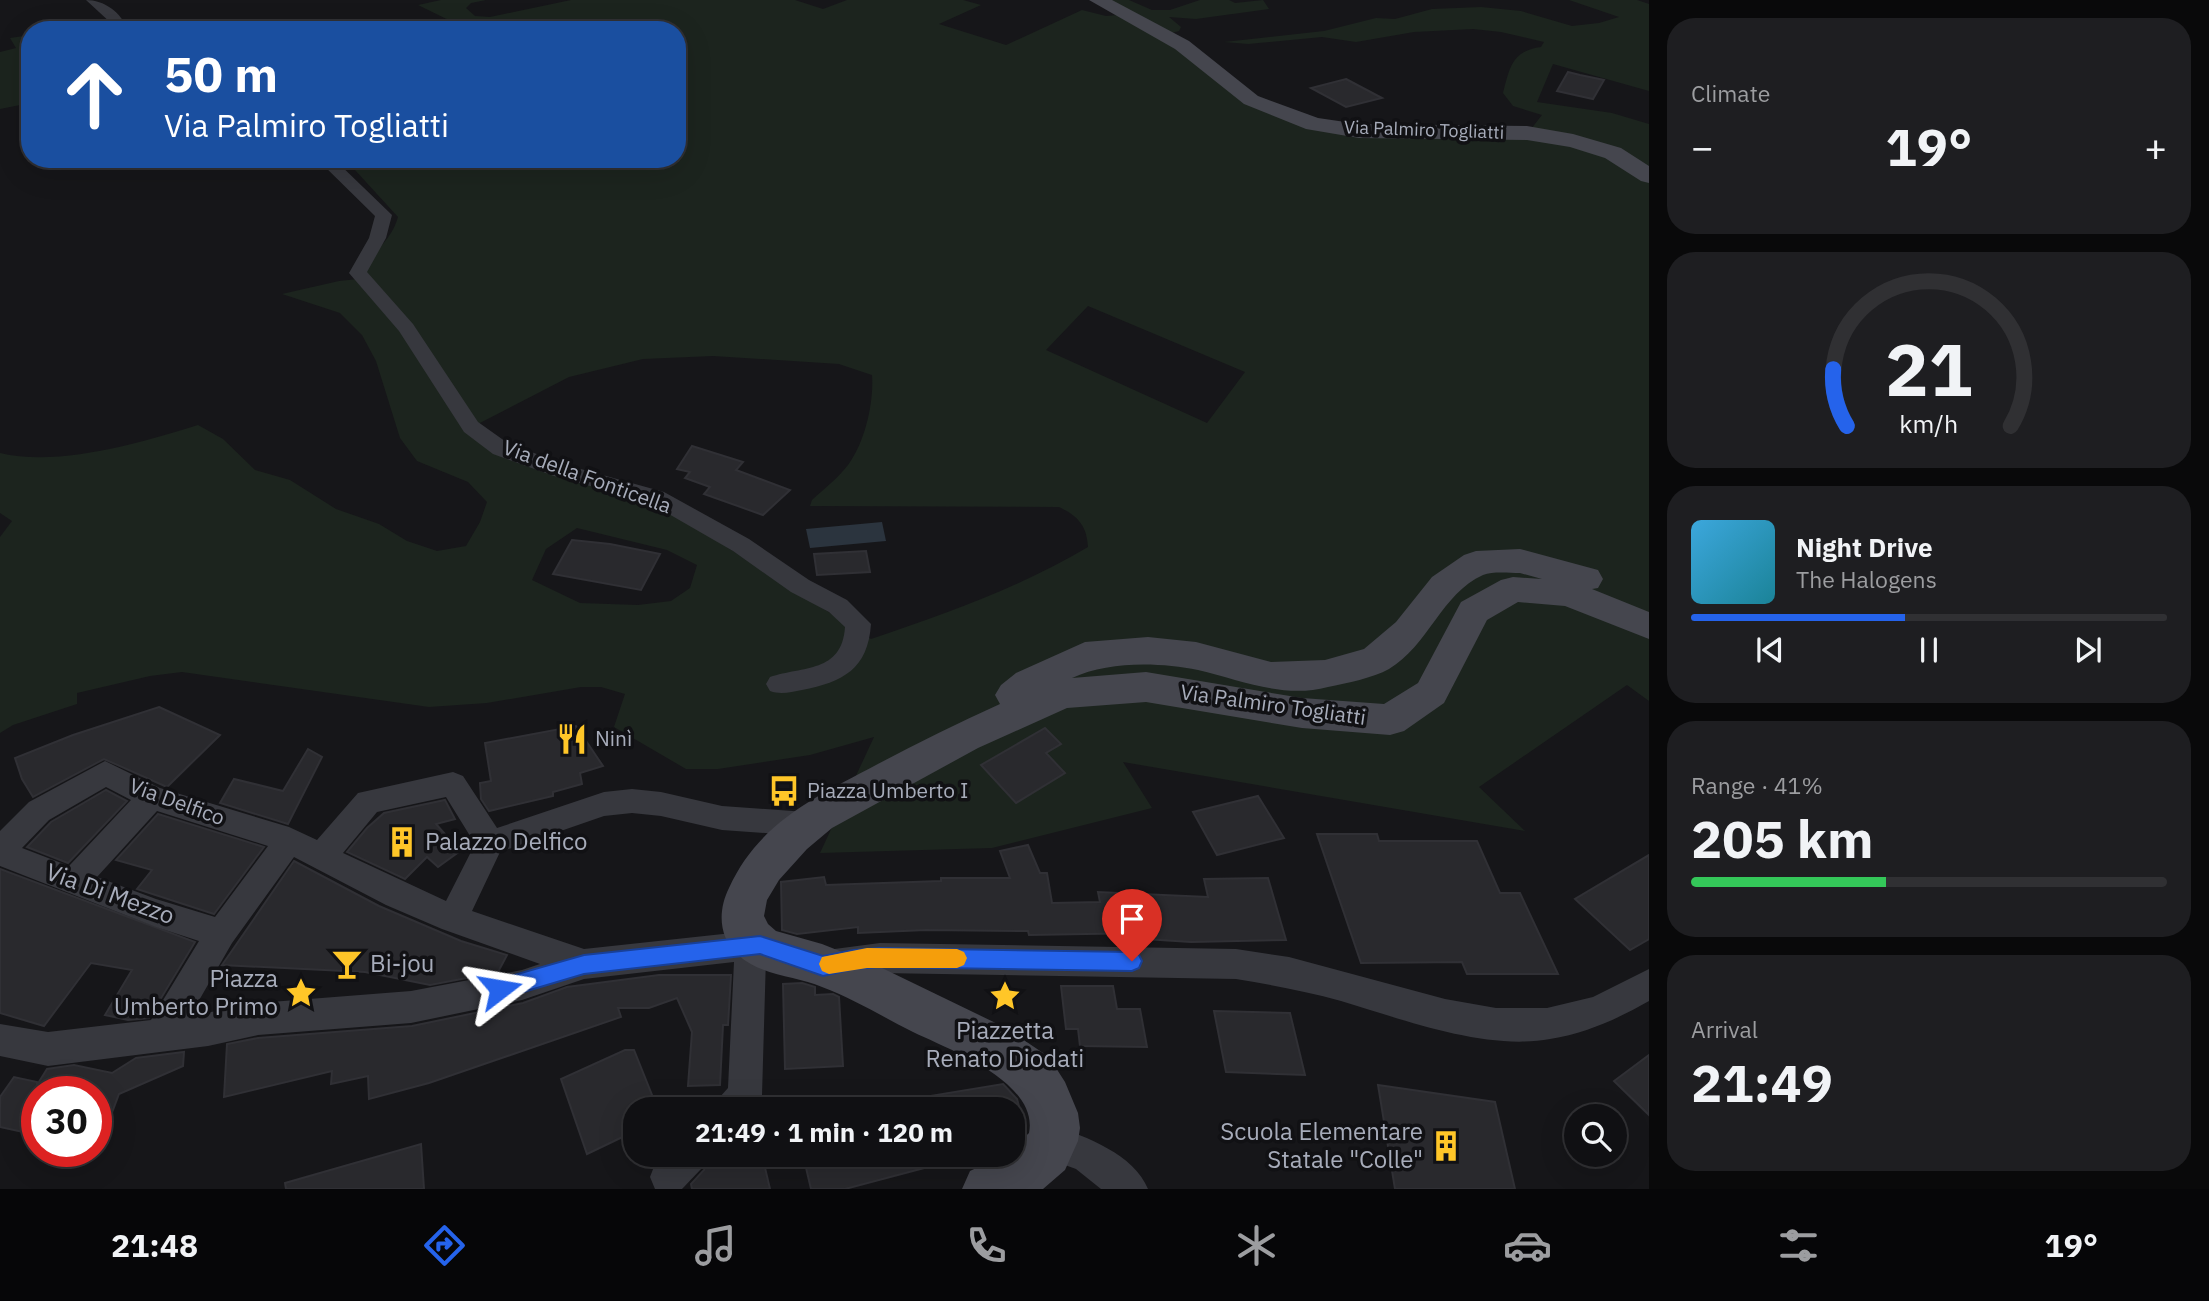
<!DOCTYPE html>
<html lang="en">
<head>
<meta charset="utf-8">
<style>
	:root { --surface:#101013; --page:#1e1e21; --text:#f1f3f6; --muted:#9c9da0; --line:#303033; --accent:#2563eb }
	body { margin:0; font-family:"IBM Plex Sans",sans-serif; background:var(--page); color:var(--text); height:100vh; display:flex; flex-direction:column; font-size:26px; white-space:nowrap }
	* { box-sizing:border-box; margin:0 }
	p { font-size:23px; color:var(--muted) }
	.icon { flex:none; width:38px; height:38px; fill:none; stroke:currentColor; stroke-width:2; stroke-linecap:round; stroke-linejoin:round }
	.map { position:relative; flex:1; overflow:hidden }
	.drawer { display:flex; flex-direction:column; gap:18px; padding:18px; background:#09090a; width:560px }
	.drawer>* { flex:none }
	.guide { position:absolute; left:21px; top:21px; width:665px; height:147px; border-radius:28px; box-shadow:0 7px 28px #0002,0 0 0 2px var(--line); background:#1a4fa0; color:#fff; overflow:hidden }
	.tools { position:absolute; left:1564px; top:1104px; display:grid; gap:14px }
	.tools a { display:grid; place-items:center; width:63px; height:63px; border-radius:50%; background:var(--surface); box-shadow:0 7px 28px #0002,0 0 0 2px var(--line); font-size:35px }
	.speed { position:absolute; left:21px; top:1076px; display:flex; gap:14px; font-size:35px; font-weight:700; text-align:center }
	.speed>* { display:grid; place-content:center; width:91px; height:91px; border-radius:50%; background:var(--surface); box-shadow:0 7px 28px #0002,0 0 0 2px var(--line); line-height:1 }
	.speed .limit { border:10px solid #d22; background:#fff; color:#111 }
	.pin { position:absolute; display:grid; place-items:center; width:60px; height:60px; color:#fff; margin:-72px -30px; border-radius:50% 50% 50% 0; rotate:-45deg; box-shadow:0 0 7px #0007 }
	.pin .icon { rotate:45deg }
	.me { position:absolute; width:77px; margin:-38px; rotate:76deg; stroke-linejoin:round; filter:drop-shadow(0 0 5px #0008) }
	.turn { display:flex; align-items:center; gap:24px; height:147px; padding:0 28px; font-size:32px }
	.turn .icon { width:91px; height:91px; stroke-width:2.5 }
	.turn b { display:block; font-size:49px; line-height:60px }
	.big { font-size:52px; font-weight:700; line-height:1.1 }
	.drawer .tile { flex:1; display:flex; flex-direction:column; justify-content:center; gap:10px; min-width:0; padding:0 24px; border-radius:28px; background:var(--page) }
	.drawer .dial { align-items:center; gap:0 }
	.dial svg { height:182px; overflow:visible; fill:none; stroke:var(--line); stroke-width:7; stroke-linecap:round; text-anchor:middle }
	.dial text { fill:var(--text); stroke:none }
	.song { display:flex; align-items:center; gap:21px }
	.cover { width:84px; height:84px; border-radius:10px; background:linear-gradient(135deg,hsl(200 70% 55%),hsl(190 70% 35%)) }
	.played { height:7px; border-radius:4px; background:linear-gradient(90deg,var(--accent) 45%,var(--line) 45%) }
	.keys { display:flex; justify-content:space-around; direction:ltr }
	.heat { display:flex; justify-content:space-between; align-items:center; font-size:38px; direction:ltr }
	.charge { height:10px; border-radius:5px; background:linear-gradient(90deg,#34c759 41%,var(--line) 0) }
	.trip { position:absolute; left:623px; top:1097px; width:402px; height:70px; border-radius:28px; background:var(--surface); box-shadow:0 7px 28px #0002,0 0 0 2px var(--line); font-weight:700; line-height:70px; text-align:center }
	.tabs { display:flex; height:112px; justify-content:space-around; align-items:center; background:#060608; color:var(--muted) }
	.tabs .icon { width:49px; height:49px }
	.tabs .active { color:var(--accent) }
	.tabs b { font-size:32px; color:var(--text) }
	main { display:flex; flex:1; min-height:0 }
	.map>svg:first-child { display:block }
</style>
</head>
<body>
<main>
<div class="map">
<svg width="1649" height="1189" viewBox="0 0 1649 1189">
	<rect width="100%" height="100%" fill="#161619"/>
	<g fill="#1c241e" fill-rule="evenodd">
		<path d="M441,0H486L471,3L466,8L475,16L490,17L571,0H795L823,9L847,0H963L981,5L939,24L1006,45L1082,10L1106,16L1118,15L1178,46L1249,100L1312,125L1531,129L1542,115L1513,106L1503,93C1510,67 1512,51 1541,47L1544,42L1501,32L1473,29L1414,32L1356,42L1322,37L1248,44L1224,42L1324,31L1376,18L1395,19L1432,9L1481,7L1521,11L1572,26L1599,23L1619,17L1569,0H1637L1649,4V91L1553,64L1537,102L1612,113L1649,124V701L1627,685L1479,787L1525,831L1123,762L1152,808L992,848L820,853L874,737L810,755L718,769H686L614,727L625,694L601,687H581L487,703L429,707L182,672L150,676L77,693V704L13,725L0,733V537L12,521L0,513V453C59,467 140,443 198,425L223,439L255,470L290,480L336,509L379,524L407,541L437,551L466,546L480,522L487,502L468,482L417,461L400,438L376,361L362,335L340,313L282,294L339,281L358,279L404,332L468,428L653,500L871,639C945,614 1021,587 1088,547C1087,526 1078,516 1059,507L810,506L812,500C824,489 838,478 848,465C865,442 874,403 872,375L839,364L713,356L643,359L569,377L476,425L362,273C372,252 392,240 398,217L355,170L340,159H677V30H469L418,5ZM1088,306L1245,372L1207,423L1046,350ZM577,528L667,550L697,565L690,588L671,601L638,605L580,603L532,580L546,549Z"/>
		<polygon points="1107,0 1129,0 1152,10 1170,10 1200,0 1229,0 1235,3 1263,0 1269,9 1196,19 1169,17 1181,27 1179,31 1172,33"/>
		<polygon points="30,35 30,103 0,109 0,52 16,48 10,38"/>
	</g>
	<polygon fill="#2b343e" points="882,522 886,541 810,548 806,529"/>
	<g fill="#29292d" stroke="#303035" stroke-width="2">
		<polygon points="1568,72 1580,75 1604,80 1593,99 1557,91"/>
		<polygon points="1346,79 1382,98 1346,107 1311,88"/>
		<polygon points="692,446 743,462 736,470 790,490 763,515 704,494 710,487 685,478 690,472 677,469"/>
		<polygon points="572,540 610,544 660,554 641,590 553,574"/>
		<polygon points="866,551 870,572 817,575 814,554"/>
		<polygon points="159,707 220,735 167,787 104,759 33,797 22,779 15,758 73,735"/>
		<polygon points="576,726 603,766 580,773 582,784 553,792 553,796 489,811 481,799 480,783 491,781 485,743"/>
		<polygon points="1045,728 1061,744 1046,753 1065,773 1016,803 981,765"/>
		<polygon points="308,749 322,757 288,824 220,803 234,779 283,791"/>
		<polygon points="106,790 127,801 68,863 27,847 51,822"/>
		<polygon points="1258,796 1284,838 1217,855 1193,812"/>
		<polygon points="445,800 455,819 436,824 460,851 438,867 427,857 405,879 347,852 367,828 384,813"/>
		<polygon points="158,814 264,847 214,914 137,889 152,870 116,860"/>
		<polygon points="1317,834 1377,834 1379,841 1477,841 1500,893 1520,893 1558,974 1467,974 1462,962 1361,963"/>
		<polygon points="1028,845 1040,873 1047,873 1052,903 1100,902 1098,892 1208,897 1204,879 1268,878 1286,940 1191,942 1145,939 1144,933 1029,935 1028,931 926,930 858,933 858,927 797,934 782,930 781,882 824,877 826,885 941,881 941,878 1010,878 1000,851"/>
		<polygon points="1649,855 1649,939 1630,950 1575,899"/>
		<polygon points="294,861 379,906 461,941 507,955 498,972 430,985 365,972 222,965"/>
		<polygon points="0,869 195,942 149,1018 128,1020 105,1015 132,970 91,963 44,1026 0,1013"/>
		<polygon points="659,975 731,975 728,1025 723,1025 720,1085 688,1086 692,1032 677,998 649,1008 618,1008 621,1017 429,1083 369,1099 368,1076 331,1084 332,1071 224,1097 227,1044 258,1038 412,1026 523,1003 567,987"/>
		<polygon points="802,983 815,987 815,995 833,994 839,997 843,1066 785,1069 783,984"/>
		<polygon points="1061,986 1113,986 1117,1009 1140,1009 1147,1047 1080,1046 1078,1029 1066,1029"/>
		<polygon points="1214,1011 1290,1013 1305,1075 1226,1072"/>
		<polygon points="625,1050 634,1050 658,1110 635,1110 635,1131 587,1154 561,1079"/>
		<polygon points="184,1052 183,1066 119,1094 98,1150 96,1092 37,1092 37,1135 0,1127 0,1097 14,1077 37,1082 37,1085 47,1069 74,1065 112,1073 136,1058"/>
		<polygon points="1649,1055 1649,1115 1614,1081"/>
		<polygon points="1003,1084 1017,1099 1020,1110 919,1110 918,1098"/>
		<polygon points="1378,1085 1495,1102 1515,1189 1395,1189"/>
		<polygon points="421,1144 424,1189 286,1189 285,1183"/>
		<polygon points="709,1155 762,1155 770,1189 692,1189 691,1184 704,1170"/>
		<polygon points="803,1155 946,1155 947,1162 845,1189 811,1189"/>
	</g>
	<g fill="none" stroke-linecap="round" stroke-linejoin="round">
		<g fill="#37383e" fill-rule="evenodd">
			<path d="M86,0C104,0 121,12 128,30H114L112,24Z"/>
			<path d="M317,159H334L392,215L386,238L367,272L413,324L478,422L509,444L570,466L664,492L749,539L809,580L847,600L871,624C868,669 843,682 802,690C791,692 781,695 770,691L766,684L770,677C803,666 842,673 845,627L829,612L791,592L733,551L648,502L554,476L493,454L464,432L399,331L349,273L369,238L375,216Z"/>
			<path d="M105,761L160,788L289,827L317,840L358,793L453,772L463,776L497,828L604,792L632,789L661,792L722,806L806,812L816,815L821,824L816,833L806,836L722,830L661,816L632,813L604,816L500,852L472,911L584,949L760,930L771,935L776,945L771,955L766,957L762,1095L755,1110H714L719,1098L728,1088L734,962L584,979L522,1000L411,1023L258,1035L208,1046L48,1066L0,1056V1024L48,1032L151,1020L199,941L156,927L0,866V831L29,802ZM106,787L131,800L69,866L22,848L49,820ZM446,797L475,844L446,901L343,853L377,812ZM157,811L268,846L215,917L156,899L97,877ZM294,857L386,905L442,929L540,964L522,970L411,991L258,1003L190,1016L232,943Z"/>
			<path d="M880,943L1236,949L1289,957L1445,999L1496,1008H1547L1593,997L1649,969V1001C1617,1019 1587,1033 1550,1039C1485,1051 1402,1019 1341,1001C1306,991 1272,985 1236,979L880,973L827,980L816,976L811,965L816,954L827,950Z"/>
			<path d="M1053,1125C1086,1137 1134,1154 1148,1189H1101L1076,1169L1040,1156L1035,1143L1040,1130Z"/>
			<polygon points="664,1155 707,1155 702,1168 682,1189 655,1189 650,1177 655,1164"/>
		</g>
		<g fill="#45464e" fill-rule="evenodd">
			<polygon points="1089,0 1112,0 1189,41 1258,96 1318,118 1359,124 1527,126 1573,134 1621,148 1649,166 1649,183 1641,181 1605,158 1570,147 1527,140 1359,138 1306,129 1244,104 1175,49"/>
			<path d="M1520,549L1598,570L1603,579L1598,588L1592,589L1649,612V639L1565,606L1518,602L1487,620L1444,703L1404,731L1390,735L1302,728L1146,702L1067,708L978,748L832,828L807,849L779,880L767,900L764,916L768,924L776,931L822,944L880,967L1006,1028L1049,1057L1065,1082L1078,1113L1080,1128L1078,1141L1065,1170L1043,1189H962L970,1171L1003,1155H1013V1148L1029,1133C1039,1082 948,1049 913,1032C883,1017 854,999 822,987C796,976 761,976 738,955C718,937 718,910 729,888C759,822 816,797 876,765C917,743 958,723 1000,704L995,695L1001,685L1016,673L1085,642L1148,637L1196,642L1271,662L1325,660L1364,649L1396,622L1432,577L1464,555L1476,551ZM1520,573L1542,579L1513,577L1501,580L1461,602L1418,683L1384,704L1302,698L1146,672L1072,678C1108,661 1159,662 1198,670C1241,680 1283,699 1328,687C1347,683 1373,678 1389,669C1428,646 1442,593 1483,575C1493,571 1509,573 1520,573Z"/>
		</g>
	</g>
	<polygon fill="#2563eb" stroke="#184099" stroke-width="2" points="760,936 823,956 854,950 880,948 1132,952 1139,955 1142,961 1139,968 1132,971 880,967 854,969 823,976 760,954 584,974 500,999 493,996 489,989 493,982 500,979 584,955"/>
	<polygon fill="#f59e0b" points="867,948 957,949 964,952 967,958 964,965 957,968 867,968 829,974 822,971 819,964 822,957"/>
	<defs>
		<symbol id="restaurant-bare" viewBox="-9 -9 18 18"><path d="M-5-6h1v4h1v-4h1v4h1v-4h1v5L-1.5 .5V6h-2V.5L-5-1ZM5-6V6H3V1.5H1.5Q1.5-4 5-6Z" fill="#ffc628" stroke="#111114" stroke-width="2.5" paint-order="stroke"/></symbol>
		<symbol id="bus-bare" viewBox="-9 -9 18 18"><path d="M-5-6H5V4H4V6H2V4H-2V6H-4V4H-5ZM-3.5-4V0h7V-4ZM-3.5 1.2v1.5H-2V1.2ZM2 1.2v1.5H3.5V1.2Z" fill="#ffc628" stroke="#111114" stroke-width="2.5" paint-order="stroke"/></symbol>
		<symbol id="building-bare" viewBox="-9 -9 18 18"><path d="M-4-6H4V6H1V3H-1V6H-4ZM-2.5-4.3h1.7v1.8h-1.7ZM.8-4.3h1.7v1.8H.8ZM-2.5-1h1.7V.8h-1.7ZM.8-1h1.7V.8H.8Z" fill="#ffc628" stroke="#111114" stroke-width="2.5" paint-order="stroke"/></symbol>
		<symbol id="bar-bare" viewBox="-9 -9 18 18"><path d="M-6-5H6L.8 .8V4.5H3.5V6h-7V4.5H-.8V.8Z" fill="#ffc628" stroke="#111114" stroke-width="2.5" paint-order="stroke"/></symbol>
		<symbol id="sight-bare" viewBox="-9 -9 18 18"><path d="M0-6L1.8-2.2L6-1.7L2.9 1.2L3.7 5.4L0 3.3L-3.7 5.4L-2.9 1.2L-6-1.7L-1.8-2.2Z" fill="#ffc628" stroke="#111114" stroke-width="2.5" paint-order="stroke"/></symbol>
	</defs>
	<g fill-rule="evenodd">
		<use href="#restaurant-bare" x="550" y="717" width="44" height="44"/>
		<use href="#bus-bare" x="762" y="769" width="44" height="44"/>
		<use href="#building-bare" x="380" y="820" width="44" height="44"/>
		<use href="#bar-bare" x="325" y="942" width="44" height="44"/>
		<use href="#sight-bare" x="279" y="971" width="44" height="44"/>
		<use href="#sight-bare" x="983" y="974" width="44" height="44"/>
		<use href="#building-bare" x="1424" y="1124" width="44" height="44"/>
	</g>
	<g text-anchor="middle" stroke-width="7" stroke-linejoin="round" paint-order="stroke">
		<g font-size="18" fill="#a7acba" stroke="#111114">
			<text transform="translate(1424 130) rotate(2)" y="6">Via Palmiro Togliatti</text>
		</g>
		<g font-size="21" fill="#a7acba" stroke="#111114">
			<text transform="translate(587 477) rotate(20)" y="7">Via della Fonticella</text>
			<text transform="translate(1273 705) rotate(8)" y="7">Via Palmiro Togliatti</text>
			<text transform="translate(177 802) rotate(20)" y="7">Via Delfico</text>
		</g>
		<g font-size="21" fill="#a7acba" stroke="#111114" text-anchor="start">
			<text x="595" y="746">Ninì</text>
			<text x="807" y="798">Piazza Umberto I</text>
		</g>
		<g font-size="24" fill="#a7acba" stroke="#111114" text-anchor="start">
			<text x="425" y="850">Palazzo Delfico</text>
			<text x="370" y="972">Bi-jou</text>
			<text x="278" y="987" text-anchor="end">Piazza<tspan x="278" dy="28">Umberto Primo</tspan></text>
			<text x="1005" y="1039" text-anchor="middle">Piazzetta<tspan x="1005" dy="28">Renato Diodati</tspan></text>
			<text x="1423" y="1140" text-anchor="end">Scuola Elementare<tspan x="1423" dy="28">Statale "Colle"</tspan></text>
		</g>
		<g font-size="24" fill="#a7acba" stroke="#111114">
			<text transform="translate(110 894) rotate(20)" y="8">Via Di Mezzo</text>
		</g>
	</g>
</svg>
<div class="tools">
<a><svg class="icon" aria-label="search" viewBox="0 0 24 24"><circle cx="10" cy="10" r="6"/><path d="M15 15l6 6"/></svg></a>
</div>
<div class="speed"><div class="limit">30</div></div>
<div class="pin" style="left:1132px;top:961px;background:#d93025"><svg class="icon" aria-label="arrive" viewBox="0 0 24 24"><path d="M6 21V4h12l-3 4 3 4H6"/></svg></div>
<svg class="me" style="left:500px;top:989px" viewBox="-20 -20 40 40"><path d="M0-17L14 15 0 8-14 15z" fill="#2563eb" stroke="#fff" stroke-width="4"/></svg>
<div class="trip">21:49 · 1 min · 120 m</div>
<div class="guide">
<div class="turn"><svg class="icon" aria-label="ahead" viewBox="0 0 24 24"><path d="M12 20V5M6 11l6-6 6 6"/></svg><div><b>50 m</b>Via Palmiro Togliatti</div></div>
</div>
</div>
<section class="drawer">
<div class="tile"><p>Climate</p>
<div class="heat"><a>−</a><b class="big">19°</b><a>+</a></div>
</div>
<div class="tile dial"><svg viewBox="0 0 100 80">
<path d="M14 69A42 42 0 1 1 86 69"/>
<path d="M14 69A42 42 0 0 1 8 44" stroke="#2563eb"/>
<text x="50" y="56" font-size="32" font-weight="700">21</text>
<text x="50" y="72" font-size="11">km/h</text>
</svg></div>
<div class="tile">
<div class="song"><i class="cover"></i><div><b>Night Drive</b><p>The Halogens</p></div></div>
<div class="played"></div>
<div class="keys"><svg class="icon" aria-label="previous" viewBox="0 0 24 24"><path d="M18 5L8 12l10 7zM5 5v14"/></svg><svg class="icon" aria-label="pause" viewBox="0 0 24 24"><path d="M8 5v14M16 5v14"/></svg><svg class="icon" aria-label="next" viewBox="0 0 24 24"><path d="M6 5l10 7-10 7zM19 5v14"/></svg></div>
</div>
<div class="tile"><p>Range · 41%</p><b class="big">205 km</b><div class="charge"></div></div>
<div class="tile"><p>Arrival</p><b class="big">21:49</b></div>
</section>
</main>
<nav class="tabs">
<b>21:48</b>
<svg class="icon active" aria-label="directions" viewBox="0 0 24 24"><path d="M12 3l9 9-9 9-9-9zM9 14v-3h6M13 9l2 2-2 2"/></svg>
<svg class="icon" aria-label="music" viewBox="0 0 24 24"><path d="M9 18V5l10-2v13"/><circle cx="6" cy="18" r="3"/><circle cx="16" cy="16" r="3"/></svg>
<svg class="icon" aria-label="phone" viewBox="0 0 24 24"><path d="M5 4h4l2 5-3 2q2 4 5 5l2-3 5 2v4C11 20 4 13 5 4z"/></svg>
<svg class="icon" aria-label="climate" viewBox="0 0 24 24"><path d="M12 3v18M4 7l16 10M4 17L20 7"/></svg>
<svg class="icon" aria-label="car" viewBox="0 0 24 24"><path d="M5 17H2v-5l4-1 3-4h7l3 4 3 1v5h-3M9 17h6M6 11h13"/><circle cx="7" cy="17" r="2"/><circle cx="17" cy="17" r="2"/></svg>
<svg class="icon" aria-label="filters" viewBox="0 0 24 24"><path d="M4 7h16M4 17h16"/><circle cx="9" cy="7" r="2"/><circle cx="15" cy="17" r="2"/></svg>
<b>19°</b>
</nav>
</body>
</html>
